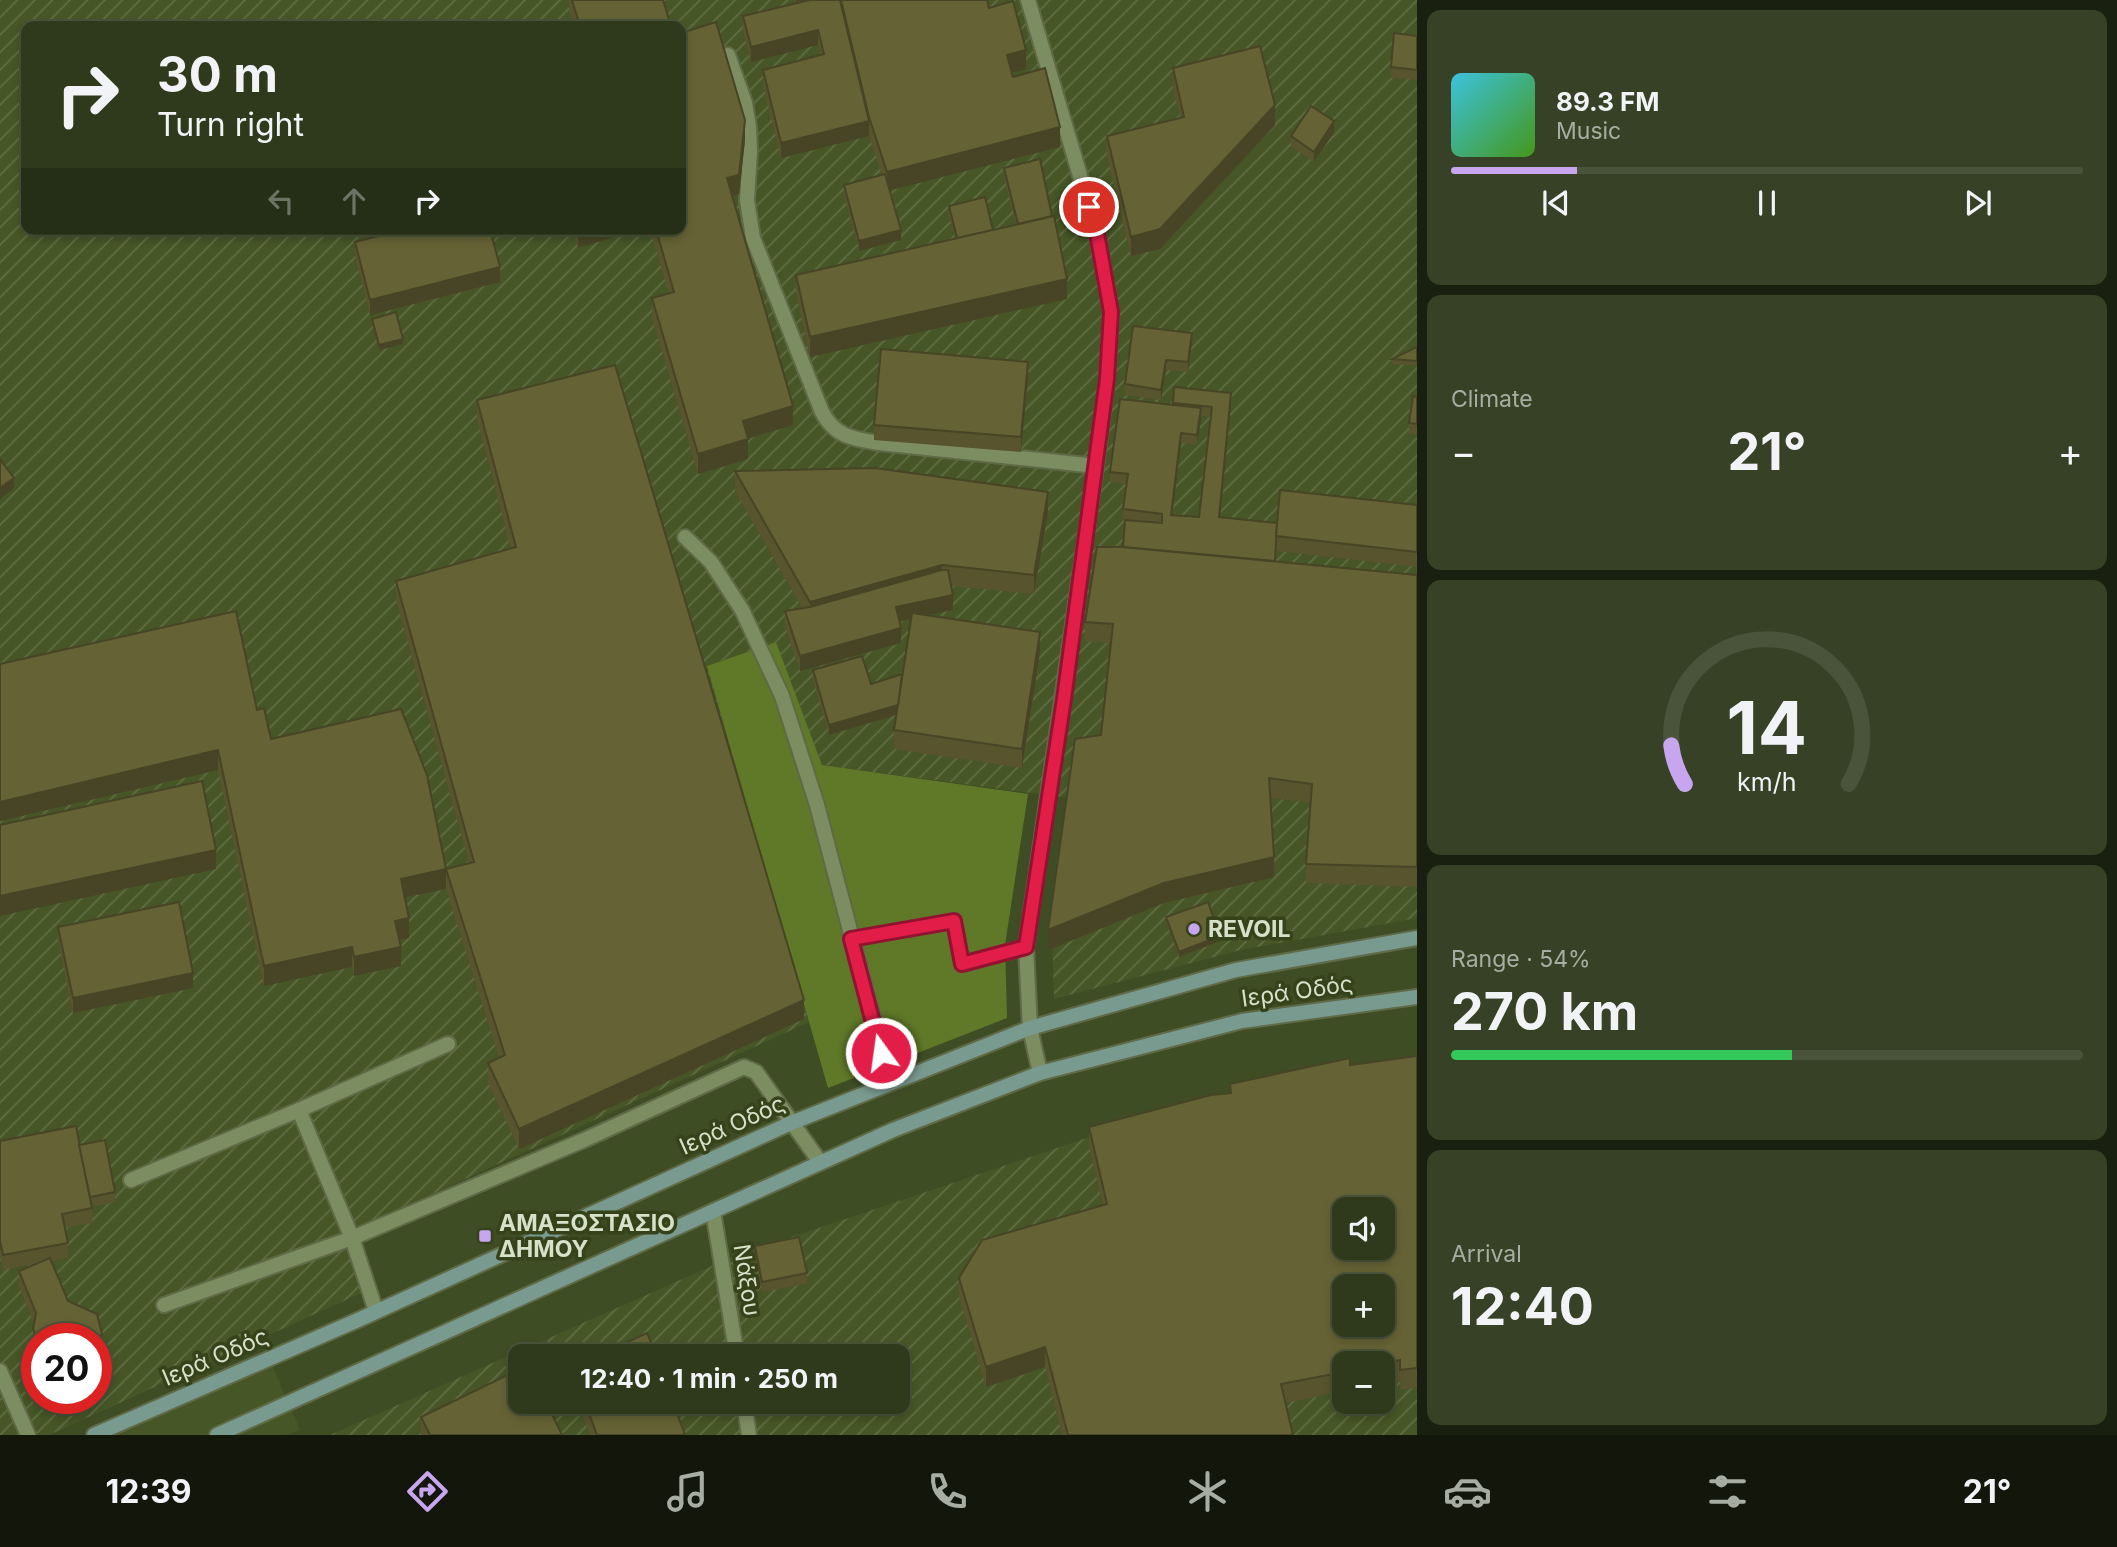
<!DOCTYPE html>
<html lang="en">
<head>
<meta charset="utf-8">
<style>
	:root { --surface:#2f3a1c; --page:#374125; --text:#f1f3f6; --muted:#a7ada3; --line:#4a543b; --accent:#c7a6ef }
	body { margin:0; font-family:Inter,sans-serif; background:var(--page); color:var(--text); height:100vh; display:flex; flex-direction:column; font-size:26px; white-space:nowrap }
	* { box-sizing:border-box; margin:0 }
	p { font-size:23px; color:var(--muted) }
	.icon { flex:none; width:38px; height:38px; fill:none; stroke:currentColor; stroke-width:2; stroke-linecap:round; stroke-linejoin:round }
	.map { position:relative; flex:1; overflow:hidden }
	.sheet { display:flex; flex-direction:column; gap:10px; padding:10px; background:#1a200f; width:700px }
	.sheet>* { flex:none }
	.hud { position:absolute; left:21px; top:21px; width:665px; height:214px; border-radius:14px; box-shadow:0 4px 10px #0003,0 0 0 2px var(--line); background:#2f3a1c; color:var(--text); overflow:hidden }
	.controls { position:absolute; left:1332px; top:1197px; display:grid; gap:14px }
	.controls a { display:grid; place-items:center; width:63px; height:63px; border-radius:14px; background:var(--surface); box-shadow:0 4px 10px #0003,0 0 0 2px var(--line); font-size:35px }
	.speed { position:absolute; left:21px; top:1323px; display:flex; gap:14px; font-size:35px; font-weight:700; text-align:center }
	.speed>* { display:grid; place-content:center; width:91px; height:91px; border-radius:50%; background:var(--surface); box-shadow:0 4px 10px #0003,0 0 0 2px var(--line); line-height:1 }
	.speed .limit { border:10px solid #d22; background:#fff; color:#111 }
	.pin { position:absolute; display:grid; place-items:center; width:60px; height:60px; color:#fff; margin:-30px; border:4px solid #fff; border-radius:50%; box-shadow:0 2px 7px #0007 }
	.me { position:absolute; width:77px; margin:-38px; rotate:346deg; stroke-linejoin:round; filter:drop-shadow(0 0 5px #0008) }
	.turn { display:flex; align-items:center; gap:24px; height:147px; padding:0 21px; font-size:32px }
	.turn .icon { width:91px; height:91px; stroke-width:2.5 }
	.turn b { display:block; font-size:49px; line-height:60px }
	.lanes { display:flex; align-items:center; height:66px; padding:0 21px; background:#0003; justify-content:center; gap:35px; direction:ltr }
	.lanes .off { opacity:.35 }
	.big { font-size:52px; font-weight:700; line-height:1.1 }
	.sheet .card { flex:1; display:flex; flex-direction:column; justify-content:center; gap:10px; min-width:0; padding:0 24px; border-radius:14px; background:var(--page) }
	.sheet .dial { align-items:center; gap:0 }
	.dial svg { height:182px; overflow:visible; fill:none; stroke:var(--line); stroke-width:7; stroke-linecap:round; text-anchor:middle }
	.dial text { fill:var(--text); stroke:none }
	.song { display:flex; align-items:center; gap:21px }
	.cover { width:84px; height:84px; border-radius:10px; background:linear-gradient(135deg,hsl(190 70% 55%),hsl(100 70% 35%)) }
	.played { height:7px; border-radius:4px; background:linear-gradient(90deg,var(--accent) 20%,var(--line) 20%) }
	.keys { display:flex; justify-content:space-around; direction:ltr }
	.heat { display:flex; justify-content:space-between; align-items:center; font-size:38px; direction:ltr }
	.charge { height:10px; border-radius:5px; background:linear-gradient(90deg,#34c759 54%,var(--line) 0) }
	.trip { position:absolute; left:508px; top:1344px; width:402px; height:70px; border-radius:14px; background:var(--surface); box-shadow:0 4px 10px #0003,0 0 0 2px var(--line); font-weight:700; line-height:70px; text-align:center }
	.menu { display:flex; height:112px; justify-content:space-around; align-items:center; background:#13170b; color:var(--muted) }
	.menu .icon { width:49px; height:49px }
	.menu .current { color:var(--accent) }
	.menu b { font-size:32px; color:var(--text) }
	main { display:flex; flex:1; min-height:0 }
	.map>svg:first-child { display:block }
</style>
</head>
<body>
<main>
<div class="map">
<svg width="1417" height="1435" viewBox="0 0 1417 1435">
	<defs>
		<pattern id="industrial-furrows" width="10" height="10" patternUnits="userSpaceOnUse" patternTransform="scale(1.75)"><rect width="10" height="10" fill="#465626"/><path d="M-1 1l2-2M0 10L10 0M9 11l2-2" fill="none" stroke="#606e44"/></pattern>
	</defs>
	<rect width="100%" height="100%" fill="#3f4d25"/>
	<polygon fill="#465626" points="271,1363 300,1430 287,1435 102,1435"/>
	<g fill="url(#industrial-furrows)" fill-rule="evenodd">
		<path d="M0,0H1417V918L1241,950L1054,999L1052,930L1069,798L822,765L776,642L707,666L809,1022L347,1233L368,1290L49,1435H0ZM26,26H681V229H26ZM37,1339H96V1398H37Z"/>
		<path d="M1417,1058V1435H330L732,1257L1182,1106ZM1344,1209H1382V1248H1344ZM1344,1286H1382V1325H1344ZM520,1356H898V1402H520ZM1344,1363H1382V1402H1344Z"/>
	</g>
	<polygon fill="#607928" points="776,642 822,765 1028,794 1005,945 1007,1018 828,1088 707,666"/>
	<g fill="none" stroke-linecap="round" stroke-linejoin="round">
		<defs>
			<g id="service">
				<path d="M728,55L745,103L749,127L750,151L747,200L753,238L822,412C835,437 854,439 879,443L1096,466"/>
				<polyline points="685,537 711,562 742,610 782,696 817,805 890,1082"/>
				<polyline points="851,939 954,921 962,964 1026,947"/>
				<polyline points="299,1110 352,1238 376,1311"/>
				<polyline points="131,1180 299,1110 448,1044"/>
				<polyline points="164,1305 352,1238 584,1140 744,1067 756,1072 820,1162"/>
				<polyline points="0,1371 28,1435"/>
			</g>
			<g id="minor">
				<polyline points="1028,0 1097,233 1111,312 1107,379 1096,466 1026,947 1030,1028 1040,1073"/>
				<polyline points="713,1211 737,1356"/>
				<polyline points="744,1402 749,1435"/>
			</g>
			<g id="secondary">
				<polyline points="94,1435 358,1320 791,1123 1030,1028 1236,970 1417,938"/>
				<polyline points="217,1435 893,1130 1040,1073 1242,1021 1417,997"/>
			</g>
		</defs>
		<use href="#service" stroke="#5f6a46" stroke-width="18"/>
		<use href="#minor" stroke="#5f6a46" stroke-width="18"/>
		<use href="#secondary" stroke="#5f6a46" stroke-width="18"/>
		<use href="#service" stroke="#7d8d62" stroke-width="14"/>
		<use href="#minor" stroke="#7d8d62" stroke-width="14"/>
		<use href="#secondary" stroke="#799a8e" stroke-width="14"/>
	</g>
	<g fill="#57542e" fill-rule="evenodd">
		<polygon points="569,0 663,0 671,26 574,26 569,10"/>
		<polygon points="795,0 987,0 989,8 1026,69 1012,73 1013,77 1060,147 890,190 901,240 859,251 844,195 844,185 882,175 869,136 781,158 763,85 763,70 821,55 818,45 751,62 743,31 743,16 796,4"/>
		<polygon points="1417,36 1417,80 1391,78 1391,67"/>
		<polygon points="1173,68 1275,125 1160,249 1131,256 1107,156 1107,136 1180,118 1173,88"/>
		<polygon points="1334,132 1314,162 1291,146 1291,136"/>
		<polygon points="745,140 739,194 732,196 793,425 748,439 748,459 698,474 652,318 652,298 669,294 650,229 681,229"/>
		<polygon points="1004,168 1067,299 810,357 796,294 796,275 955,238 949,216 949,206 993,230 1016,224 1004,178"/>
		<polygon points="573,229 641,229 578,248"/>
		<polygon points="355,242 500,282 370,315 355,257"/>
		<polygon points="372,319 403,344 379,350 372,324"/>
		<polygon points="1192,343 1188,372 1166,370 1161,400 1125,395 1125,384"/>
		<polygon points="1417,347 1417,366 1392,364 1392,359"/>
		<polygon points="1028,377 1021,452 874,440 874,425"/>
		<path d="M1174,387L1231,403L1220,517L1277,523L1417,505V567L1276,551L1275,561L1417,575V887L1306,883V864L1311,803L1270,798L1274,877L1164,903L1048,950L1101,735L1111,643L1085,642V622L1123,547L1149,522L1123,519V509L1127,484L1110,482V472L1173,405ZM1201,416L1211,417L1199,517L1172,515L1181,443L1197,445Z"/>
		<polygon points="1417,397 1417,435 1409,434 1409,423"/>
		<polygon points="477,400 804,1019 519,1149 488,1083 488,1063 499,1058 446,889 405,897 409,938 399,940 401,966 354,976 352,967 264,986 218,770 0,821 0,664 257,710 271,739 446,869 469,863 396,600 396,581 511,549 477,419"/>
		<polygon points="735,471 1048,512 1034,594 951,586 953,610 929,615 1040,652 1022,768 894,749 894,730 896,715 829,735 813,680 813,670 871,684 902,674 911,619 899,622 901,643 800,671 785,626 785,611 802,608 735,491"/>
		<polygon points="1166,917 1220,941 1179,957 1166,922"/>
		<polygon points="58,927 193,988 73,1013 58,942"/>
		<polygon points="1417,1056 1417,1388 1400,1390 1400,1380 1382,1383 1382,1363 1344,1363 1344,1391 1286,1403 1293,1435 1062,1435 1045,1367 986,1387 959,1297 959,1278 1103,1205 1089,1146 1089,1127 1230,1093 1230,1084 1350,1065"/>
		<polygon points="0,1141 79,1145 115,1192 115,1202 92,1207 92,1223 65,1228 68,1243 68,1258 51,1261 68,1301 102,1349 37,1339 37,1353 33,1344 33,1329 34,1323 19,1286 19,1271 34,1264 3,1270 0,1256"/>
		<polygon points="755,1246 807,1273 807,1284 762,1292 755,1256"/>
		<polygon points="577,1402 673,1402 685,1435 590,1435"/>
		<polygon points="421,1417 562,1435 421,1435"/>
	</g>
	<g fill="#474525">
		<polygon points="818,30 818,45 751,62 751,47"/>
		<polygon points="1026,50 1026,69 1007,74 1007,55"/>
		<polygon points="1275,105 1275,125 1160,249 1131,256 1131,237"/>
		<polygon points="745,120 745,140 739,194 727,198 727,178"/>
		<polygon points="869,121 869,136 781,158 781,143"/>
		<polygon points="1334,121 1334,132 1314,162 1314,152"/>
		<polygon points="1060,127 1060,147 887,191 887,172"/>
		<polygon points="578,229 641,229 578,248"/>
		<polygon points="901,230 901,240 859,251 859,241"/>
		<polygon points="500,267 500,282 370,315 370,300"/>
		<polygon points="1067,279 1067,299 810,357 810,337"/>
		<polygon points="1192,333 1192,343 1188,372 1188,362"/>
		<polygon points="403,339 403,344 379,350 379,345"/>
		<polygon points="1166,360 1166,370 1161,400 1161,390"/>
		<polygon points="1028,362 1028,377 1021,452 1021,437"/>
		<polygon points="1231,393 1231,403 1219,528 1219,517"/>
		<polygon points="793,406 793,425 743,440 743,421"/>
		<polygon points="1201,408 1201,419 1197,445 1197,435"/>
		<polygon points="1181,433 1181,443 1171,525 1171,515"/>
		<polygon points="748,439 748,459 698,474 698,454"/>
		<polygon points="14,478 14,488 0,499 0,488"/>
		<polygon points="1048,492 1048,512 1034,594 1034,575"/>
		<polygon points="942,565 942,585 810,622 810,602"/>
		<polygon points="953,595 953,610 896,622 896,607"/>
		<polygon points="901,628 901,643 800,671 800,656"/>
		<polygon points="1040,632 1040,652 1022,768 1022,749"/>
		<polygon points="899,704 899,714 829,735 829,725"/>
		<polygon points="218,750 218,770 0,821 0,802"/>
		<polygon points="216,850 216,869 0,916 0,896"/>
		<polygon points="1274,857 1274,877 1164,903 1048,950 1048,930 1164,883"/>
		<polygon points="446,869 446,889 401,898 401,879"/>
		<polygon points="409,918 409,938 395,941 395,921"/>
		<polygon points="1220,936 1220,941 1179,957 1179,952"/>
		<polygon points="352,947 352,967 264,986 264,966"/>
		<polygon points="401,947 401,966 354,976 354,957"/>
		<polygon points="193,973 193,988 73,1013 73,998"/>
		<polygon points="804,1000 804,1019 519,1149 519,1129"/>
		<polygon points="102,1334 102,1349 96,1357 96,1342"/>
		<polygon points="1045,1347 1045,1367 986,1387 986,1367"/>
	</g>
	<g fill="#656235" stroke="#474525" stroke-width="2" fill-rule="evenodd">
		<polygon points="572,0 663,0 671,26 580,26"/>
		<polygon points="797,0 810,0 798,3"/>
		<polygon points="810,0 840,0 869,121 781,143 763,70 824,54 818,30 751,47 743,16"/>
		<polygon points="841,0 987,0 989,8 1013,1 1026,50 1007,55 1013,77 1045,68 1060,127 887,172 869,117"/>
		<polygon points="716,22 745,120 739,175 727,178 793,406 743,421 748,439 698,454 652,298 674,292 656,229 681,229 681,33"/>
		<polygon points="1394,33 1417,36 1417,70 1391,67"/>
		<polygon points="1260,46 1275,105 1160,229 1131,237 1107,136 1184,117 1173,68"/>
		<polygon points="1311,106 1334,121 1314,152 1291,136"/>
		<polygon points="1040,159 1052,216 1018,224 1004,168"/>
		<polygon points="885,174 901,230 859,241 844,185"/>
		<polygon points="985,197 993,230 957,238 949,206"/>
		<polygon points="1054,216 1067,279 810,337 796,275"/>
		<polygon points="406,229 490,229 500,267 370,300 355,242"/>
		<polygon points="396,312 403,339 379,345 372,319"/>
		<polygon points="1133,326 1192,333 1188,362 1166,360 1161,390 1125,384"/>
		<polygon points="1417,347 1417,361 1392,359"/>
		<polygon points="881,349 1028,362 1021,437 874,425"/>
		<polygon points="615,365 804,1000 519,1129 488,1063 505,1055 446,869 474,862 396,581 516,547 477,400"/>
		<polygon points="1174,387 1231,393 1219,517 1277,523 1275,561 1123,547 1125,520 1162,523 1162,514 1123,509 1128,474 1110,472 1120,399 1201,408 1197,435 1181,433 1171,515 1199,517 1212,407 1173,403"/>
		<polygon points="1413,396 1417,397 1417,424 1409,423"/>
		<polygon points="0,459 14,478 0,488"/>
		<polygon points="875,468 1048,492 1034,575 942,565 810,602 735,471"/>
		<polygon points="1280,490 1417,505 1417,552 1276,536"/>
		<polygon points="1097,547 1122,547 1417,575 1417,867 1306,864 1312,784 1269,778 1274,857 1164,883 1048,930 1075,739 1101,735 1113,624 1085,622"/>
		<polygon points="942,570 948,570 953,595 896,607 901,628 800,656 785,611 810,607"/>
		<polygon points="236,611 257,710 264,708 271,739 401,709 427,775 446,869 401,879 409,918 395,921 401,947 354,957 352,947 264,966 218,750 0,802 0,664"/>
		<polygon points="912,613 1040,632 1022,749 894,730"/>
		<polygon points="862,656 871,684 902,674 898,705 829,725 813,670"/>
		<polygon points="202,781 216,850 0,896 0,825"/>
		<polygon points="179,902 193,973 73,998 58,927"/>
		<polygon points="1208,902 1220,936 1179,952 1166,917"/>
		<path d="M1417,1056V1368L1400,1370V1360L1382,1364L1344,1363V1372L1281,1384L1293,1435H1068L1045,1347L986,1367L959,1278L982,1240L1107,1204L1089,1127L1211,1095L1231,1093L1230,1084L1350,1058V1065ZM1344,1209H1382V1248H1344ZM1344,1286H1382V1325H1344Z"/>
		<polygon points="76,1126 92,1208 62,1214 68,1243 3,1255 0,1241 0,1141"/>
		<polygon points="105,1140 115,1192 90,1197 79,1145"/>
		<polygon points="799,1237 807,1273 762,1282 755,1246"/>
		<polygon points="50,1258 68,1301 97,1314 102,1334 96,1342 96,1339 37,1339 33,1329 36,1313 19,1271"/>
		<polygon points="647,1333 656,1356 597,1356"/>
		<polygon points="520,1369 520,1402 546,1402 562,1435 430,1435 421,1417"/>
		<polygon points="585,1402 673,1402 685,1435 597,1435"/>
	</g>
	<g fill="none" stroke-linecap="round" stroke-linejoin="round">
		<defs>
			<polyline id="route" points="881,1053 851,939 954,921 962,964 1026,947 1064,699 1107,379 1111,312 1097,233 1089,207"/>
		</defs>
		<use href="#route" stroke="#92132f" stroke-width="18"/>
		<use href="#route" stroke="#e11d48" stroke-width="12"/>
	</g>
	<g fill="#c7a6ef" stroke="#35421a" stroke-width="2.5">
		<circle cx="1194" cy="929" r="7"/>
		<rect x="478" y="1229" width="14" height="14" rx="3.5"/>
	</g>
	<g text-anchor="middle" stroke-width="7" stroke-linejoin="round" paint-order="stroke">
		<g font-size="23" font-weight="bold" fill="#d7e0c9" stroke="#35421a" text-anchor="start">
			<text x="1208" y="937">REVOIL</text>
			<text x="499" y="1231">ΑΜΑΞΟΣΤΑΣΙΟ<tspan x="499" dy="26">ΔΗΜΟΥ</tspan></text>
		</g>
		<g font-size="23" fill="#d7e0c9" stroke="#35421a">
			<text transform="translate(1297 991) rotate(-8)" y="8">Ιερά Οδός</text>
			<text transform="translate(732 1125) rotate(-24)" y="8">Ιερά Οδός</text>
			<text transform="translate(747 1280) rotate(81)" y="8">Νάξου</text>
			<text transform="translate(215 1357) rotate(-23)" y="8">Ιερά Οδός</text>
		</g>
	</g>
</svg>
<div class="controls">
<a><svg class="icon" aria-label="sound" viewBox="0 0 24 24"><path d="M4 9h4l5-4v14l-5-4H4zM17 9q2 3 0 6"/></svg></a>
<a>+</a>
<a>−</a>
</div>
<div class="speed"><div class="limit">20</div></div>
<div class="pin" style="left:1089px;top:207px;background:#d93025"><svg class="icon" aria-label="arrive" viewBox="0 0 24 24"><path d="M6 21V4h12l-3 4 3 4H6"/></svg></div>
<svg class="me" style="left:881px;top:1053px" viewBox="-20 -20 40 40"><circle r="17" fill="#e11d48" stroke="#fff" stroke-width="3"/><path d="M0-11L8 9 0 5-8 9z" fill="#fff"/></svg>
<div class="trip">12:40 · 1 min · 250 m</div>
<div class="hud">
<div class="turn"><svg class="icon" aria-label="right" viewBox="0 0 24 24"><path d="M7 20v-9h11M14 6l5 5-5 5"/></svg><div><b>30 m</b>Turn right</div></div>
<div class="lanes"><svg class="icon off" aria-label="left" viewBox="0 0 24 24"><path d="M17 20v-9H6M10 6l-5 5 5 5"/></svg><svg class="icon off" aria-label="ahead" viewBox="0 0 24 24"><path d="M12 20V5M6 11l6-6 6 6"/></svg><svg class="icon" aria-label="right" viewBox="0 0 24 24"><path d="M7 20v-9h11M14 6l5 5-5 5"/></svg></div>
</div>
</div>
<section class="sheet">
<div class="card">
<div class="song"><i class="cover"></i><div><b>89.3 FM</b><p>Music</p></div></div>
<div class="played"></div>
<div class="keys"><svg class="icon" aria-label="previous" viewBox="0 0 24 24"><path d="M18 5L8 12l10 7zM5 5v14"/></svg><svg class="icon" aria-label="pause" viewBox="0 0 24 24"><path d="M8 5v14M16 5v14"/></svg><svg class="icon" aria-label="next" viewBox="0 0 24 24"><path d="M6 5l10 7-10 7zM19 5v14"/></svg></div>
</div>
<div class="card"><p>Climate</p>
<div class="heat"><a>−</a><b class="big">21°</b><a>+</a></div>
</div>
<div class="card dial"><svg viewBox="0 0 100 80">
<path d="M14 69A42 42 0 1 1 86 69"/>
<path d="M14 69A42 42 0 0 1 8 52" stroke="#c7a6ef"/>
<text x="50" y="56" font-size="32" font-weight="700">14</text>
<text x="50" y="72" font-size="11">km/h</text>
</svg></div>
<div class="card"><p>Range · 54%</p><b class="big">270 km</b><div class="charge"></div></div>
<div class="card"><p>Arrival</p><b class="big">12:40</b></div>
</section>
</main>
<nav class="menu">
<b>12:39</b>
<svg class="icon current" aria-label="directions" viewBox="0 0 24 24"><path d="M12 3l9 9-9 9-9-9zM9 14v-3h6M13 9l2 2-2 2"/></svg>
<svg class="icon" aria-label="music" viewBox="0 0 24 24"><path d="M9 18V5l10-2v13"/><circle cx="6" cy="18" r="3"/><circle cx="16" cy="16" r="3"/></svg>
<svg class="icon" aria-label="phone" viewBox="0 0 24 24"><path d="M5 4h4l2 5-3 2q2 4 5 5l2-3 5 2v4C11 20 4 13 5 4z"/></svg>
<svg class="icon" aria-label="climate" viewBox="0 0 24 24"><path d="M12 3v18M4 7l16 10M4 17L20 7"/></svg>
<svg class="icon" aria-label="car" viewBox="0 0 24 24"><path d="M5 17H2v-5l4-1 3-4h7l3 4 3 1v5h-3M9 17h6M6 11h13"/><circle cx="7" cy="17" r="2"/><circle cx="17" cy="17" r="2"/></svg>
<svg class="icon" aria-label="filters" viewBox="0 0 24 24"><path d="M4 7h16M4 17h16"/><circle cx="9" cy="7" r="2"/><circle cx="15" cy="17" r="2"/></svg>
<b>21°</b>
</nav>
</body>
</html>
